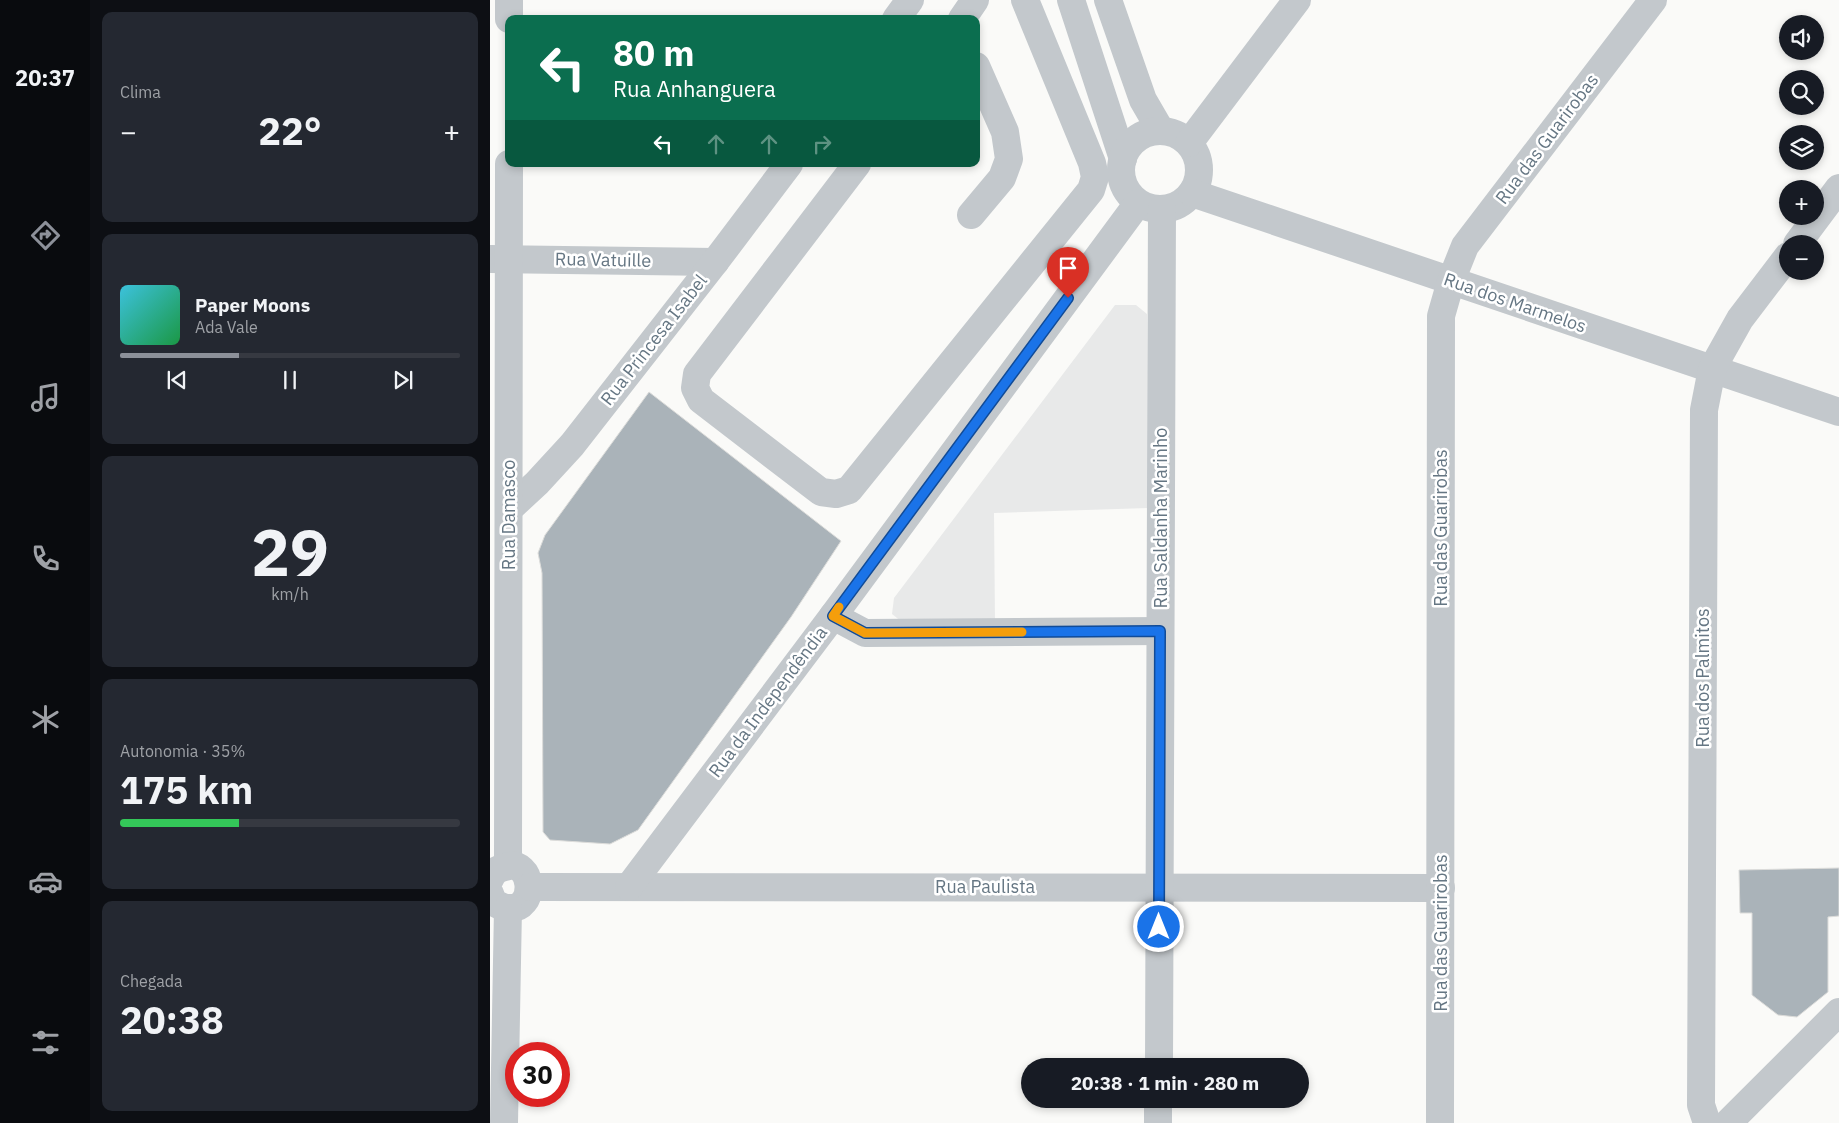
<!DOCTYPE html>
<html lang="pt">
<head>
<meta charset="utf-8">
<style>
	:root { --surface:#171b24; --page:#242831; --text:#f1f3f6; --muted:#9ea1a6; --line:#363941; --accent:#8c9099 }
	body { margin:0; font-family:"IBM Plex Sans",sans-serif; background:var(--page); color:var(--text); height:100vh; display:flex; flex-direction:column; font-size:19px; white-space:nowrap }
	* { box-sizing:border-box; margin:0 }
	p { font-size:16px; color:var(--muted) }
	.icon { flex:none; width:28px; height:28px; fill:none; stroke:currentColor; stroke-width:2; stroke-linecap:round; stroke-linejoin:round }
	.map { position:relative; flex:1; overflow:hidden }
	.panel { display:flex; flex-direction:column; gap:12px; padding:12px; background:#0d0f14; width:400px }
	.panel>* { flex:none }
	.top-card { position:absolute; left:15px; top:15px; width:475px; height:152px; border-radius:10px; box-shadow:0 2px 8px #0003; background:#0b6e4f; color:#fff; overflow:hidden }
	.controls { position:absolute; left:1289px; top:15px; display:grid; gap:10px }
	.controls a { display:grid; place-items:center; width:45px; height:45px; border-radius:50%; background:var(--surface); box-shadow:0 2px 8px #0003; font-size:25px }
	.speed { position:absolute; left:15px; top:1042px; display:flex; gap:10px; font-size:25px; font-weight:700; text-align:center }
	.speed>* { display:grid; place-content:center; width:65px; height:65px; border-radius:50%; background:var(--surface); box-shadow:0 2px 8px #0003; line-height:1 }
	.speed .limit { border:8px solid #d22; background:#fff; color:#111 }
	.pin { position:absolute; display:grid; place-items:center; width:42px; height:42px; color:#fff; margin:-51px -21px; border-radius:50% 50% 50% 0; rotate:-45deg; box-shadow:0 0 5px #0007 }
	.pin .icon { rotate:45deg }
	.me { position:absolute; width:55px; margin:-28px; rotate:0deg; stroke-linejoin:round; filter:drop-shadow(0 0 4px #0008) }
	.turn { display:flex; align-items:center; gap:18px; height:105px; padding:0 25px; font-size:22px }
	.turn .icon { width:65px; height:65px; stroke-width:2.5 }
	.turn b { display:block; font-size:35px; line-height:42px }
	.lanes { display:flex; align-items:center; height:48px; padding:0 25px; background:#0003; justify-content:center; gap:25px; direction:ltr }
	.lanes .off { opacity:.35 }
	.big { font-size:38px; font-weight:700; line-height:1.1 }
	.panel .widget { flex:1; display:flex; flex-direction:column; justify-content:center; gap:8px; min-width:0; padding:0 18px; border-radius:10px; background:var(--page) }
	.panel .dial { align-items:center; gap:0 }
	.dial b { font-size:65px; line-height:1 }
	.song { display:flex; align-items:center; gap:15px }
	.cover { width:60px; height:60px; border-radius:8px; background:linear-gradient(135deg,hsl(190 70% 55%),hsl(140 70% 35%)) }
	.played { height:5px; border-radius:2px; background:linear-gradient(90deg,var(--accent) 35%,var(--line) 35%) }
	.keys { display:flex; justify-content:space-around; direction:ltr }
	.heat { display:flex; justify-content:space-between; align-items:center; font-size:28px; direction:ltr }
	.charge { height:8px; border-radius:4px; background:linear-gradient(90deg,#34c759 35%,var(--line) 0) }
	.trip { position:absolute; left:531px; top:1058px; width:288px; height:50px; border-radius:25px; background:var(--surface); box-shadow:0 2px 8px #0003; font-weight:700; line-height:50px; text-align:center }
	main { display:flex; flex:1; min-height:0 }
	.menu { display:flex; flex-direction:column; width:90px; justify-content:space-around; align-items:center; background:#090b0e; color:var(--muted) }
	.menu .icon { width:35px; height:35px }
	.menu .selected { color:var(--accent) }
	.menu b { font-size:22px; color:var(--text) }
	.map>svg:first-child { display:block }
</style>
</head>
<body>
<main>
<nav class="menu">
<b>20:37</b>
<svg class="icon selected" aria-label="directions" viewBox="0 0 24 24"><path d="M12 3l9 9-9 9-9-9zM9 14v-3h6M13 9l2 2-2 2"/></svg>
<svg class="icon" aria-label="music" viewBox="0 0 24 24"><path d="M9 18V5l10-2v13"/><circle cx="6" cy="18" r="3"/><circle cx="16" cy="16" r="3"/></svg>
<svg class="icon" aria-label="phone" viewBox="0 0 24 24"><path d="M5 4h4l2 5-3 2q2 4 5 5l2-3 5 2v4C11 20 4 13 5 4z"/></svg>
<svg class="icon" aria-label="climate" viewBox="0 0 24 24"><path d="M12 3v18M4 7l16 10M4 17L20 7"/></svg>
<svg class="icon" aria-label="car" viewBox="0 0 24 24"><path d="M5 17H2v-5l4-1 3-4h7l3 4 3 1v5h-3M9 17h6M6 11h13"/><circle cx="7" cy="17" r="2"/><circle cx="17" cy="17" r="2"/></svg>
<svg class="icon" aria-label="filters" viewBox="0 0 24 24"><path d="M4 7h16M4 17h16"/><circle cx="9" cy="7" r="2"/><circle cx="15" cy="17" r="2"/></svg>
</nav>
<section class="panel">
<div class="widget"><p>Clima</p>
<div class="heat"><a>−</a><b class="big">22°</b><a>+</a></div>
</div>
<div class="widget">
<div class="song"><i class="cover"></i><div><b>Paper Moons</b><p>Ada Vale</p></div></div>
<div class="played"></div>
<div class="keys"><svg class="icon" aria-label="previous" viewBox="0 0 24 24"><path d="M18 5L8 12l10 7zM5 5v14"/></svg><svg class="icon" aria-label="pause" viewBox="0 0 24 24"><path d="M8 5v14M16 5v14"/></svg><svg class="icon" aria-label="next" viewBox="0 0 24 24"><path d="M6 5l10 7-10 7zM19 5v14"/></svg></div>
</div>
<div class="widget dial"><b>29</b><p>km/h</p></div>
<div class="widget"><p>Autonomia · 35%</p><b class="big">175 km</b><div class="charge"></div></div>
<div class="widget"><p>Chegada</p><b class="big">20:38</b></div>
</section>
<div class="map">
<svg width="1349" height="1123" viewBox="0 0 1349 1123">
	<rect width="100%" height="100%" fill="#fafaf8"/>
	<polygon fill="#e8e9e9" points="625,305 646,305 657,314 658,508 504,513 505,622 412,622 402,614 404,598"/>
	<g fill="#aab3b9" stroke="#dcdcda">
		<polygon points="159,392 351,541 301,617 148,830 120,844 60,840 53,832 52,573 48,553 55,535"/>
		<polygon points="1349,868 1349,916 1338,917 1338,992 1307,1017 1288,1015 1262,995 1262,913 1250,913 1249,870"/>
	</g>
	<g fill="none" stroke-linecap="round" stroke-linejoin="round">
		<g stroke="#c3c8cc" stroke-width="28">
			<polyline points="19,0 19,19"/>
			<polyline points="581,0 633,159"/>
			<polyline points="618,0 653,100 671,131"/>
			<polyline points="406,19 420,0"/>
			<polyline points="472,19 485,0"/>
			<circle cx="670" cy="170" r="39"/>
			<polyline points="699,143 807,0"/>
			<polyline points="367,164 207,374 205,388 211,400 331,492 346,494 359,490 601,190 605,177 602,163 535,0"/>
			<polyline points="702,193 1349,412"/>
			<polyline points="481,215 512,178 519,159 515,132 486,66"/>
			<polyline points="1307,244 1349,188"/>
			<polyline points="0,259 225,262"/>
			<polyline points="20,508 47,483 82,445 225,262 299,164"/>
			<polyline points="343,616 375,633 670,631"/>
			<polyline points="18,865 19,164"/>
			<path d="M0,879C4,871 7,869 15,867C44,857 48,912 17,908C13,908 7,904 3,902L0,894"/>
			<polyline points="40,887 951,888"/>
			<polyline points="139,887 343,616 648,203"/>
			<polyline points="669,1066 672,209"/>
			<polyline points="14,1123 18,908"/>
			<polyline points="668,1123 668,1099"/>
			<polyline points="950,1123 951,316 961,281 975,246 1163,0"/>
			<polyline points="1217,1123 1211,1105 1214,410 1222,369 1250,319 1298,256"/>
			<polyline points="1238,1123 1349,1012"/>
		</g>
	</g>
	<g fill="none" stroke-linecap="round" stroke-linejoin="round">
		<defs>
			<polyline id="route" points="578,298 343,616 375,633 670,631 669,927"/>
		</defs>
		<use href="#route" stroke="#114b97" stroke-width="12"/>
		<use href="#route" stroke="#1a73e8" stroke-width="9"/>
		<polyline stroke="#f59e0b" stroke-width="9" points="349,607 343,616 375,633 532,632"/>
	</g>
	<g text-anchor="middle" stroke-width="5" stroke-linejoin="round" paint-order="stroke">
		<g font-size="18" fill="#657683" stroke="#fff">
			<text transform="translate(1057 139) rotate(-53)" y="6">Rua das Guarirobas</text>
			<text transform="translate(113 260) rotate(1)" y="6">Rua Vatuille</text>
			<text transform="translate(1025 303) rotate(19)" y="6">Rua dos Marmelos</text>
			<text transform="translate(164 340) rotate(-52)" y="6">Rua Princesa Isabel</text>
			<text transform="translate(19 515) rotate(-90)" y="6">Rua Damasco</text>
			<text transform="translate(671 518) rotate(-90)" y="6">Rua Saldanha Marinho</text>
			<text transform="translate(951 528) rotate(-90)" y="6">Rua das Guarirobas</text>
			<text transform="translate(1213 678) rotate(-90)" y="6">Rua dos Palmitos</text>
			<text transform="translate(278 702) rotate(-53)" y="6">Rua da Independêndia</text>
			<text x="495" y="893">Rua Paulista</text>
			<text transform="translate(951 933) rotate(-90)" y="6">Rua das Guarirobas</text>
		</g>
	</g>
</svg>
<div class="controls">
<a><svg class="icon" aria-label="sound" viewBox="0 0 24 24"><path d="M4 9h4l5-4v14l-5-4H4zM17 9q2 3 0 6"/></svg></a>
<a><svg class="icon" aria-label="search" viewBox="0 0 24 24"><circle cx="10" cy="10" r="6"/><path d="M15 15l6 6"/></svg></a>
<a><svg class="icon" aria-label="layers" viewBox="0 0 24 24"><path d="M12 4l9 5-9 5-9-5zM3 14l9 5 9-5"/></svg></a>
<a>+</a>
<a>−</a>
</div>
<div class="speed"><div class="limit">30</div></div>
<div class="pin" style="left:578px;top:298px;background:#d93025"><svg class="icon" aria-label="arrive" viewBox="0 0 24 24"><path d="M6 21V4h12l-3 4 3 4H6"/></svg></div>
<svg class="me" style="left:669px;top:927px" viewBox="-20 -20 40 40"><circle r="17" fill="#1a73e8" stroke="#fff" stroke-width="3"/><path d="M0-11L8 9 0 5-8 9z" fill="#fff"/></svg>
<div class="trip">20:38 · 1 min · 280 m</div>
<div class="top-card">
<div class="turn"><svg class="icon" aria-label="left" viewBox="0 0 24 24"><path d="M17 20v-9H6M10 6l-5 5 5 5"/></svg><div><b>80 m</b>Rua Anhanguera</div></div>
<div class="lanes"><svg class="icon" aria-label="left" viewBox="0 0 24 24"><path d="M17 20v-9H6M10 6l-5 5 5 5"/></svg><svg class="icon off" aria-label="ahead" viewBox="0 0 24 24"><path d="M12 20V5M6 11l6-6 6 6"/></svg><svg class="icon off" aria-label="ahead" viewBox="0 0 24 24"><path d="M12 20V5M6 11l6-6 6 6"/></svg><svg class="icon off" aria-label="right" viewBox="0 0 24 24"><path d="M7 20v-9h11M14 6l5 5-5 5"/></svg></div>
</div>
</div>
</main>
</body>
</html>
